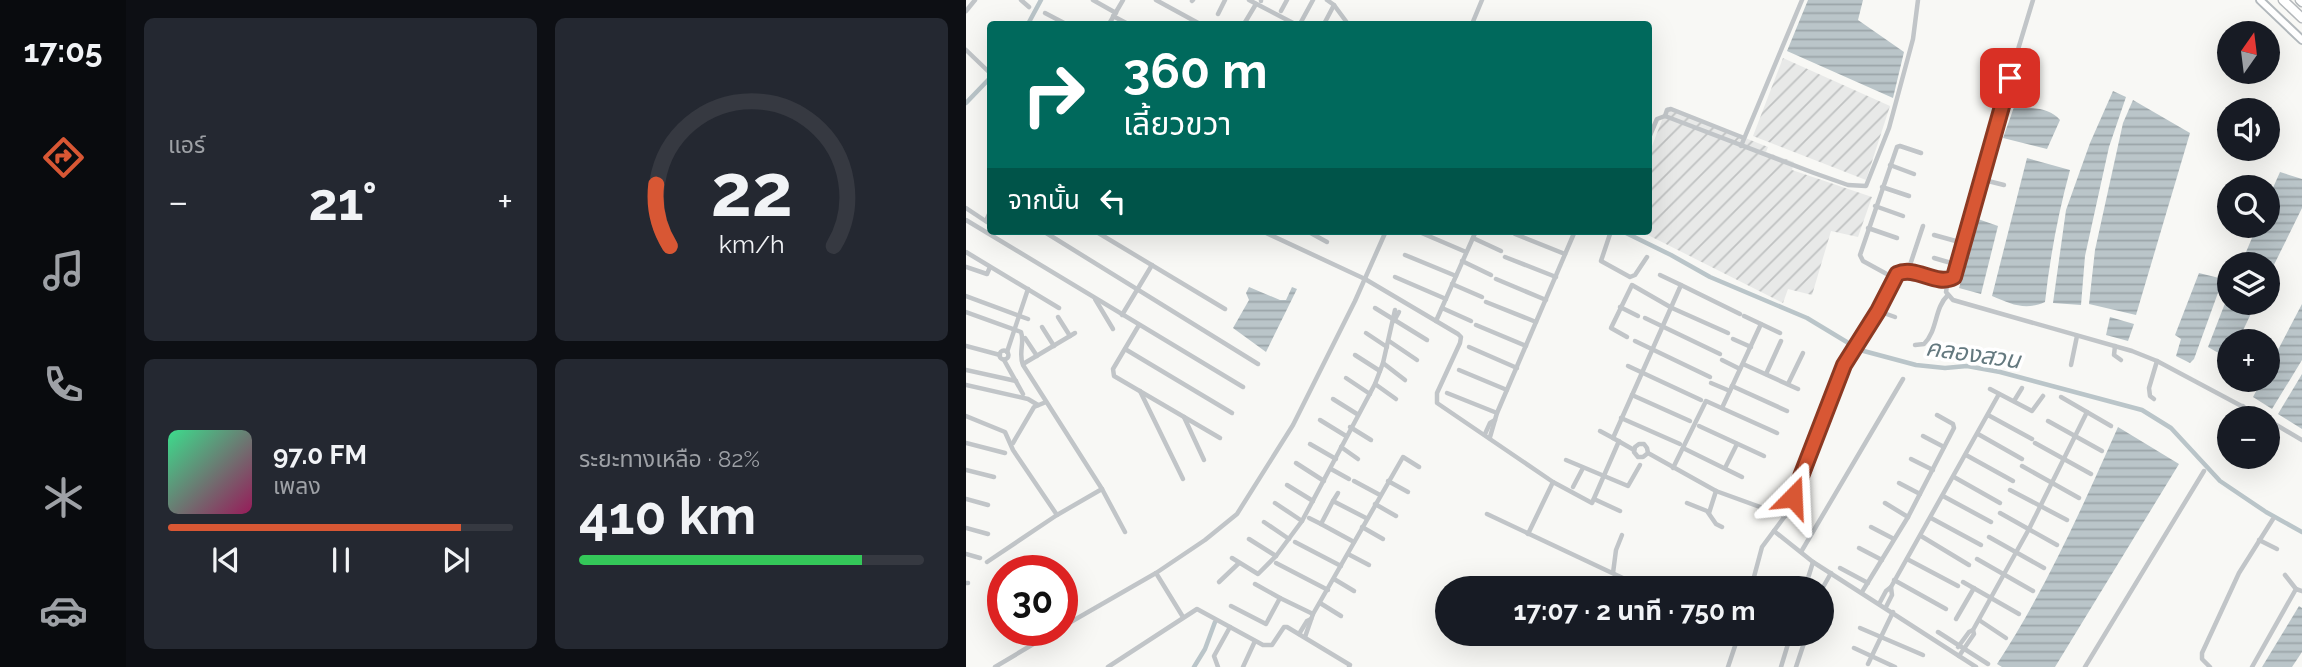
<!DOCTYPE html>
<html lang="th">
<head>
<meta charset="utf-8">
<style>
	:root { --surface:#171b24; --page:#242831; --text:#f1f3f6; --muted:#9ea1a6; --line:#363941; --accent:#d85734 }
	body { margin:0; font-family:Raleway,"Noto Sans Thai",sans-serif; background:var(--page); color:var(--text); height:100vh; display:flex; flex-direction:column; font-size:26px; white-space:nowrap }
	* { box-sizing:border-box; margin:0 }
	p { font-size:23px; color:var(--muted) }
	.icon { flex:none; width:38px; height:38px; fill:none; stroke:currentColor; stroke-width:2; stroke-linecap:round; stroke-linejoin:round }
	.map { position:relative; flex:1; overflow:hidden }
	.drawer { display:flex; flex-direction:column; gap:18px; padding:18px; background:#0d0f14; width:840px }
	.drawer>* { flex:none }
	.banner { position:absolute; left:21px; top:21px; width:665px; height:214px; border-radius:7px; box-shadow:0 7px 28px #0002; background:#00695c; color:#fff; overflow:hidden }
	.needle { width:46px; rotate:14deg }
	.tools { position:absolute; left:1251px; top:21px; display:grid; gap:14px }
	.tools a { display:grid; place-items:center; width:63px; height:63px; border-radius:50%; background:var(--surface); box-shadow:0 7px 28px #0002; font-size:35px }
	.speed { position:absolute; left:21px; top:555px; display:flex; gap:14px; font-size:35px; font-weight:700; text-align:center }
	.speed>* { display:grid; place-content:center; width:91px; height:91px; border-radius:50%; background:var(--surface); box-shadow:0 7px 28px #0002; line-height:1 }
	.speed .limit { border:10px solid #d22; background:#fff; color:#111 }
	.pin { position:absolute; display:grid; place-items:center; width:60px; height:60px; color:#fff; margin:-30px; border-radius:14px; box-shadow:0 4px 10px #0006 }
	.me { position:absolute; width:77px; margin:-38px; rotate:21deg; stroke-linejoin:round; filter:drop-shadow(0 0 5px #0008) }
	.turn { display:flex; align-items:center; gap:24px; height:147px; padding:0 21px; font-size:32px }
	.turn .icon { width:91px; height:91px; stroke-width:2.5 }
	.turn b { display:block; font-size:49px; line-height:60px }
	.then { display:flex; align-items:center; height:66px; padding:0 21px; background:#0003; gap:14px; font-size:26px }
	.big { font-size:52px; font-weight:700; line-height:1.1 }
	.drawer .tile { flex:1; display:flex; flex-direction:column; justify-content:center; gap:10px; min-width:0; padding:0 24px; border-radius:10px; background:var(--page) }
	.drawer .dial { align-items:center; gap:0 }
	.dial svg { height:182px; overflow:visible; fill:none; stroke:var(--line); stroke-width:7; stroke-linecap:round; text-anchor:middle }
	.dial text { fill:var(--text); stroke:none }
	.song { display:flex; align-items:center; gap:21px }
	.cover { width:84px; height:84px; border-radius:10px; background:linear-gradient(135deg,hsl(150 70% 55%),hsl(330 70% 35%)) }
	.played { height:7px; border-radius:4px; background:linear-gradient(90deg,var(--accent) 85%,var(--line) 85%) }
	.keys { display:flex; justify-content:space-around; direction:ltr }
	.heat { display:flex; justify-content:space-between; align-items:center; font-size:38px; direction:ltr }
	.charge { height:10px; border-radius:5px; background:linear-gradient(90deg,#34c759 82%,var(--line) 0) }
	.drawer .tiles { flex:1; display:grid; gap:18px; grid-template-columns:repeat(2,1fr) }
	.trip { position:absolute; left:469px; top:576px; width:399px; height:70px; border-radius:35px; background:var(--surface); box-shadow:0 7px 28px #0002; font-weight:700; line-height:70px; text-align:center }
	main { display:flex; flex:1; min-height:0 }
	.tab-bar { display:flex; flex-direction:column; width:126px; justify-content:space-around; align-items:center; background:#090b0e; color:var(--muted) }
	.tab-bar .icon { width:49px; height:49px }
	.tab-bar .current { color:var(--accent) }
	.tab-bar b { font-size:32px; color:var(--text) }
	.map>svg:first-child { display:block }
</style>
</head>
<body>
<main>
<nav class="tab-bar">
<b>17:05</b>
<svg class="icon current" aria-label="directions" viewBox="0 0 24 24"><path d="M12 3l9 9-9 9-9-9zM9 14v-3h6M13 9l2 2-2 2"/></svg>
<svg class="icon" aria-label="music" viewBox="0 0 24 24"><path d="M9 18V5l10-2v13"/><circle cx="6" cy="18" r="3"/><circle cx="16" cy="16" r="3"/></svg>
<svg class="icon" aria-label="phone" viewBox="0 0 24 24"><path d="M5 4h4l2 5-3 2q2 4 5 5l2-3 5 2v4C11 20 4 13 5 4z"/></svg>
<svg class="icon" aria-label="climate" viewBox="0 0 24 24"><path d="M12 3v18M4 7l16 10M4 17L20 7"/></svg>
<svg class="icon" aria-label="car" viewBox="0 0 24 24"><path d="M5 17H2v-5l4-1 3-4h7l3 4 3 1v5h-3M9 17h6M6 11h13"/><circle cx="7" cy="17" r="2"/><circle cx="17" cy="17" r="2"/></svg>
</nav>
<section class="drawer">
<div class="tiles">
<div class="tile"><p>แอร์</p>
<div class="heat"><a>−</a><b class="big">21°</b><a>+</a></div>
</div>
<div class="tile dial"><svg viewBox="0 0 100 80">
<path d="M14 69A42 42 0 1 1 86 69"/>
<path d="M14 69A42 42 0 0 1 8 42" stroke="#d85734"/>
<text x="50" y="56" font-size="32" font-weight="700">22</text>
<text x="50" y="72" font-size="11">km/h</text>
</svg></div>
<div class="tile">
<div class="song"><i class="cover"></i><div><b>97.0 FM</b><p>เพลง</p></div></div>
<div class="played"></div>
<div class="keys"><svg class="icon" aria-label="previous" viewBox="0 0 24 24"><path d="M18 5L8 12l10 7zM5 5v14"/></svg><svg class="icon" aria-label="pause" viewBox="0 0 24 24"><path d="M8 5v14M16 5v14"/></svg><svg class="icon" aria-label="next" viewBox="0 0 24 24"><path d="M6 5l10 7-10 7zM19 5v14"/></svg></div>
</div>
<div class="tile"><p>ระยะทางเหลือ · 82%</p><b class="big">410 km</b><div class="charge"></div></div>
</div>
</section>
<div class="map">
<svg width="1336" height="667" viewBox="0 0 1336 667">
	<defs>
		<pattern id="industrial-furrows" width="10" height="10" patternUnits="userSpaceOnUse" patternTransform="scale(1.75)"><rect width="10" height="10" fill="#e8e9e8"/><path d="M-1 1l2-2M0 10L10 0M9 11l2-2" fill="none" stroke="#c0c2c2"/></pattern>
		<pattern id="water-rules" width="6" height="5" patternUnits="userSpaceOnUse" patternTransform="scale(1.75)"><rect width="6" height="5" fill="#bac5c9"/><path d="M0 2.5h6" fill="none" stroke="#9ba5a9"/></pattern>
	</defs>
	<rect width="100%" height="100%" fill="#f8f8f5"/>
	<g fill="url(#industrial-furrows)">
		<polygon points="817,58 924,106 900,180 787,136"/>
		<polygon points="701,107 802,147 800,152 828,162 826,170 906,197 892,237 865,231 846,295 822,289 817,303 674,231 682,231 683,154"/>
	</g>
	<g fill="url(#water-rules)">
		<polygon points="842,0 897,0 892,20 938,52 927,98 821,51"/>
		<polygon points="1147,91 1160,97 1143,147 1119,256 1115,305 1087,303 1100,210 1124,143"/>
		<polygon points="1167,100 1224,133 1170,315 1123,304 1129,250 1157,123"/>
		<path d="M1048,107C1065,108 1083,107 1094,120L1081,149L1037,138Z"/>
		<path d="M1061,158L1104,170C1092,214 1084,257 1079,302C1059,311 1045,304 1026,296Z"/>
		<polygon points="1314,172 1336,179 1336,208 1302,277 1302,264 1275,264 1291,226 1302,226 1302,199"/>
		<polygon points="1012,219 1032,226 1015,294 993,288"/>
		<polygon points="1233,273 1257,279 1228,359 1224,363 1210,356 1215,339 1209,335"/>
		<polygon points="283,287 314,300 320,300 326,287 331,289 300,352 267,328 283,300 280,293"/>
		<polygon points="1263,293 1264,303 1290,303 1272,341 1264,341 1263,359 1242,347"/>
		<polygon points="1336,304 1336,360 1306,409 1287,397 1296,380 1302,380 1302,369"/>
		<polygon points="1144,317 1168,324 1162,341 1140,335"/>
		<polygon points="1336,374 1336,429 1312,414"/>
		<path d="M1152,427L1213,464L1089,667H1036L1031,664C1080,589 1116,508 1152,427Z"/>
		<polygon points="1333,606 1336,608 1336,652 1326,667 1296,667"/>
	</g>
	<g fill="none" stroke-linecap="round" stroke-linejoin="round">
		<g stroke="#bac5c9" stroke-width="4.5">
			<polyline points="62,24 75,0"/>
			<polyline points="0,103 24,78"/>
			<polyline points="656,231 705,255 744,277 841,318 894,350 950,365 979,368 1001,366 1034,372 1176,410 1205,428 1254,481 1300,512 1336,532"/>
			<polyline points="228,667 239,649 249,622"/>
		</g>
		<defs>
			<polyline id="secondary" points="1294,0 1336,40"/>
			<g id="highway">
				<polyline points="1317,0 1336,18"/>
				<polyline points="1334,0 1336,2"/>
			</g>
		</defs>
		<use href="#secondary" stroke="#b3b9bd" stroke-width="10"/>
		<use href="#highway" stroke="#b4b8bb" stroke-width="11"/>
		<g stroke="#c1c5c8" stroke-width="4.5">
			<polyline points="55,0 63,7"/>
			<polyline points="127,0 150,13"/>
			<polyline points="190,0 234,24"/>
			<polyline points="283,0 329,24"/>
			<polyline points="361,0 368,5 382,24"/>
			<polyline points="226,1 227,0"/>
			<polyline points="295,1 295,0"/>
			<polyline points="0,11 9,0"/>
			<polyline points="315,11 321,0"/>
			<polyline points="79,13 100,24"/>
			<polyline points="252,14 259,0"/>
			<polyline points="147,16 162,24"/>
			<polyline points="335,22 347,0"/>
			<polyline points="143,24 157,0"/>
			<polyline points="278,24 290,4"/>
			<polyline points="358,24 368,5"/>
			<polyline points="506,24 516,0"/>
			<polyline points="0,50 24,73"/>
			<polyline points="699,116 701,110 705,109 778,138"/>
			<polyline points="682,140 691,119 699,116 848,173 882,185 900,186 923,128 947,39 952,0"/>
			<polyline points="775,146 836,0"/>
			<polyline points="924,165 948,174"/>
			<polyline points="1014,179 1038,185"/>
			<polyline points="916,187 943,196"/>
			<polyline points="909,206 937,216"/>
			<polyline points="0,208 24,224"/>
			<polyline points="0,220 277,387"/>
			<polyline points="20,221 24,212"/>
			<polyline points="902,228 931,238"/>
			<polyline points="36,231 39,231"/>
			<polyline points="77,231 292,364"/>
			<polyline points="129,231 259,309"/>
			<polyline points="296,231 399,279 492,334 495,337 494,343 471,393 471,403 587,482 626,503 653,441"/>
			<polyline points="341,231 361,242"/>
			<polyline points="451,231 500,252"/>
			<polyline points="645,231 635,261 664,277 669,275 681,257"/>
			<polyline points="549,234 599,254"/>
			<polyline points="968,235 997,243"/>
			<polyline points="507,238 535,251"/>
			<polyline points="0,252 93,308"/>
			<polyline points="439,255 490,276"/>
			<polyline points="539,257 590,277"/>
			<polyline points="968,258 992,265"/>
			<polyline points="496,261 525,275"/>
			<polyline points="0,267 21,274 24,267"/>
			<polyline points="942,271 957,226"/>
			<polyline points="429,277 480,299"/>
			<polyline points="928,278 897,261 894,255 931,147 934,146 955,153"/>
			<polyline points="530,279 580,300"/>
			<polyline points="982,280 980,292 987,300 1166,351 1191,361 1298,418"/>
			<polyline points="486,284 516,297"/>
			<polyline points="715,285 774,314"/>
			<polyline points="0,296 62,319"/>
			<polyline points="129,299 147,329"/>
			<polyline points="520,302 570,322"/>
			<polyline points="654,307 672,316"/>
			<polyline points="409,308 461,340"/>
			<polyline points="476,308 505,321"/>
			<polyline points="912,311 929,317"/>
			<path d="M0,312L55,332C59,343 52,353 57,365L136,489L159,532"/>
			<polyline points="156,315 186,265"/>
			<polyline points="778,316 814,333"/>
			<polyline points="92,317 104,336"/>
			<polyline points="679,318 754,354"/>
			<polyline points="428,321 433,312"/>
			<polyline points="470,321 510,231"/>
			<polyline points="173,325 147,369 148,376 254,438"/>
			<polyline points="510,325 560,346"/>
			<polyline points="76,327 88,346"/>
			<polyline points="400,333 421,347"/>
			<polyline points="661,337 645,328 666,285 706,308 762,333"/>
			<polyline points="59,338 71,356"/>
			<polyline points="767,339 785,347"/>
			<polyline points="423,341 451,360"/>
			<polyline points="669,341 744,377"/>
			<path d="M949,345L958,344C972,330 968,308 982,295"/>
			<polyline points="0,346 34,355"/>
			<polyline points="1149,346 1148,355 1155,360"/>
			<polyline points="503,347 551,368"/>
			<polyline points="159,349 266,413"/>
			<circle cx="38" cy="355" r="4.5"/>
			<polyline points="41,352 62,289"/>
			<polyline points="389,355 414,371"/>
			<polyline points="38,360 57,394"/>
			<polyline points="756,360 774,369"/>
			<polyline points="417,363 439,380"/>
			<polyline points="57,364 109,333"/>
			<polyline points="777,364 832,389"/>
			<polyline points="1105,365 1111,336"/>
			<polyline points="662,366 735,400"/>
			<polyline points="0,370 50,381"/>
			<polyline points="493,370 541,390"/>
			<polyline points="800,374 815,341"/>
			<polyline points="380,378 404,394"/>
			<polyline points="745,383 764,391"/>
			<polyline points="409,384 430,399"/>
			<polyline points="822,384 837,353"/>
			<polyline points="0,385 62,399 72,405"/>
			<polyline points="766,386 821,411"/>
			<polyline points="1024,389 1066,411 1077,396"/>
			<polyline points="174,391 217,479"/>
			<polyline points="481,393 531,413"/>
			<polyline points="666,395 724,421"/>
			<polyline points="1095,397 1145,426"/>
			<polyline points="367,399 391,414"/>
			<polyline points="1188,399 1184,396 1183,388 1191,361"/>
			<polyline points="1048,401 1056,388"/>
			<polyline points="756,408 795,324"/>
			<polyline points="1022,415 1066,439"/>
			<polyline points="0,416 39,432 47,450 91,515"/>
			<polyline points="218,417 238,460"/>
			<polyline points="655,418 714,444"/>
			<polyline points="1271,418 1277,406"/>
			<polyline points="354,420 380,436"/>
			<polyline points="1302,420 1336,440"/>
			<polyline points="1082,421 1136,451"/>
			<polyline points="733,426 798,456"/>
			<polyline points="384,427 405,440"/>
			<polyline points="634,431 647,438"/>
			<polyline points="519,434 524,423 529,420"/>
			<polyline points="1012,434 1056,459"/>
			<polyline points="957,436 978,447"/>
			<polyline points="524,437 531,413 609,231"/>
			<polyline points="0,443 39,453"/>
			<polyline points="47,443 68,407 80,402"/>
			<polyline points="1069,443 1125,474"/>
			<polyline points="344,444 370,459"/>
			<polyline points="375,447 392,459"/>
			<polyline points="717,448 776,477"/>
			<polyline points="668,450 647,438 715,285 694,275"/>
			<polyline points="682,453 677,457 672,457 668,452 669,447 673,444 678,444 681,448 682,453 750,491 819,516"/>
			<polyline points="1000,455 1047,481"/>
			<polyline points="945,459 967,470"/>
			<polyline points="600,460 662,486 674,465"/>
			<polyline points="330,463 358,481"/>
			<polyline points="1056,466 1113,498"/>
			<polyline points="707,468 740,401 811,433"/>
			<polyline points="759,468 771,444"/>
			<polyline points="365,469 383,479"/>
			<polyline points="0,470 28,477"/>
			<polyline points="988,477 1034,503"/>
			<polyline points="388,481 414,495"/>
			<polyline points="422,481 442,492"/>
			<polyline points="933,483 954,494"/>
			<polyline points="321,485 347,501"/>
			<polyline points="607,487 617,468"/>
			<polyline points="1044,490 1101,520"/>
			<polyline points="977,496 1025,522"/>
			<polyline points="0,499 22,505"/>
			<polyline points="628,499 654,511"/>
			<polyline points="367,501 372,493"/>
			<polyline points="309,503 336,521"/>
			<polyline points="721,503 741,511 750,524 756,527"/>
			<polyline points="919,503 942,517"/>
			<polyline points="409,504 430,516"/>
			<polyline points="743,513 750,491"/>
			<polyline points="1034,513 1091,545"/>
			<polyline points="521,514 678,588"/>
			<polyline points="343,518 355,524"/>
			<polyline points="965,518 1015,545"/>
			<polyline points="298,522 323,539"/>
			<polyline points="396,527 417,539"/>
			<polyline points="905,527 928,539"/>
			<polyline points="0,528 22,534"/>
			<polyline points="808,531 847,562 1010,667"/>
			<polyline points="562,534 587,482"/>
			<polyline points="955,536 1003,565"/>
			<polyline points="1023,537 1078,568"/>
			<polyline points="283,539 310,556"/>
			<polyline points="1293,540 1311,549"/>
			<polyline points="329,542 375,566"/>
			<polyline points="388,542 355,524 367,501 400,518"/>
			<polyline points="893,548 916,560"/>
			<polyline points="835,552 937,379"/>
			<polyline points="0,554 14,558"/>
			<polyline points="382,554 403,565"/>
			<polyline points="266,558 292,574 310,556 336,521 409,384 417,363 429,310"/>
			<polyline points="941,559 992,586"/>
			<polyline points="1011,559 1067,591"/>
			<polyline points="21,562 91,515 136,489"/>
			<polyline points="310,563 362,590"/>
			<polyline points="874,568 902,583"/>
			<polyline points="190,573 217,617"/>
			<polyline points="647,573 650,550 656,535"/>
			<polyline points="1319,575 1330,589"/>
			<polyline points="368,579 388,591"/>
			<polyline points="928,580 980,609"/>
			<polyline points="253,582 273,563"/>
			<polyline points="997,582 1053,614"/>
			<polyline points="0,583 2,583"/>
			<polyline points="289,584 314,598"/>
			<polyline points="925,587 1033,394"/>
			<path d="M785,588L796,547L819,516L878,365L912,311L931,274C950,265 970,287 988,277L1020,155L1067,0"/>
			<polyline points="839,588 847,562"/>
			<polyline points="856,589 865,573"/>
			<polyline points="896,592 942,517 988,428 987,424 971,415"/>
			<polyline points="354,603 375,616"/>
			<polyline points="913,604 920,591 925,587 926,595 920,607"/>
			<polyline points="265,606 300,624 314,598 347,614 437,457 453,467"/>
			<polyline points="990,619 1008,588"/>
			<polyline points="1013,620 1040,638"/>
			<polyline points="96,627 190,573 239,540 271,514 327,425 389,301 420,231"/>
			<polyline points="894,628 957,655"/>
			<polyline points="972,632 1022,664"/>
			<polyline points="333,634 341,621 345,619"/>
			<polyline points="339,637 347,614"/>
			<polyline points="992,647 1003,632 1007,630"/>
			<polyline points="888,648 929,667"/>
			<polyline points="993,656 1008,634 1007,630 1063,529 1121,412"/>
			<polyline points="902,664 927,612"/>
			<polyline points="29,667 91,630"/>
			<polyline points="142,667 231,609 297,645 306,645 318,627 321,627 384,665 383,667"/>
			<polyline points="252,667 248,656 264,627"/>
			<polyline points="277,667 289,641"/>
			<polyline points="762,667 773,634"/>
			<polyline points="815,667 825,634"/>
			<polyline points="830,667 841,634"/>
			<polyline points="1119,667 1238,471"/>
			<polyline points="1244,667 1236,659 1236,653 1273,573 1307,519"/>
			<polyline points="1286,667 1330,589 1336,591"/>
		</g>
		<use href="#secondary" stroke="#fff" stroke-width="6"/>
		<use href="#highway" stroke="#fff" stroke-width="8"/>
	</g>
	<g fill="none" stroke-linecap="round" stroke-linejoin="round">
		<defs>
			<path id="route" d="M827,497L878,365L912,311L931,274C950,265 970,287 988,277L1044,78"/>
		</defs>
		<use href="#route" stroke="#8c3922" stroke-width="18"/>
		<use href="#route" stroke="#d85734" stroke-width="12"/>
	</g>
	<g text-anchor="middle" stroke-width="7" stroke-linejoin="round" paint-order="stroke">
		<g font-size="24" font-style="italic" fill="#64797f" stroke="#fff">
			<text transform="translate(1007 354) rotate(8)" y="8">คลองสวน</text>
		</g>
	</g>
</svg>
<div class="tools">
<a><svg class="needle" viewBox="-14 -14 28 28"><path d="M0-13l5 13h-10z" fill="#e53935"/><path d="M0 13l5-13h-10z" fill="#9ea1a6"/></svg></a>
<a><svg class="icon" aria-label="sound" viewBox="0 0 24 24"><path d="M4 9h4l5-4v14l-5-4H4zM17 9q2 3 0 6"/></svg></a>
<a><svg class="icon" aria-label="search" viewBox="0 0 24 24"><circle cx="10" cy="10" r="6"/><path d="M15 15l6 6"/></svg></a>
<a><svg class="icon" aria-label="layers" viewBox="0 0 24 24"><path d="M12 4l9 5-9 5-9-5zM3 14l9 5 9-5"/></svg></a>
<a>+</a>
<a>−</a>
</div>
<div class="speed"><div class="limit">30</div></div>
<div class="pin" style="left:1044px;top:78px;background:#d93025"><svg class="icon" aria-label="arrive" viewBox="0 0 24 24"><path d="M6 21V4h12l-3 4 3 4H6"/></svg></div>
<svg class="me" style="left:827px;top:497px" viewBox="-20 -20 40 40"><path d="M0-17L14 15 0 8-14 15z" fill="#d85734" stroke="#fff" stroke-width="4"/></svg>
<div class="trip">17:07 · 2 นาที · 750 m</div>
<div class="banner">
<div class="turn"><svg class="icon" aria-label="right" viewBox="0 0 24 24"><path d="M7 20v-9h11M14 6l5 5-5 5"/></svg><div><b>360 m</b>เลี้ยวขวา</div></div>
<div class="then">จากนั้น<svg class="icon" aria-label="left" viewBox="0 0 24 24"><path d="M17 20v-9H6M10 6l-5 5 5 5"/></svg></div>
</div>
</div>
</main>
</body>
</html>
